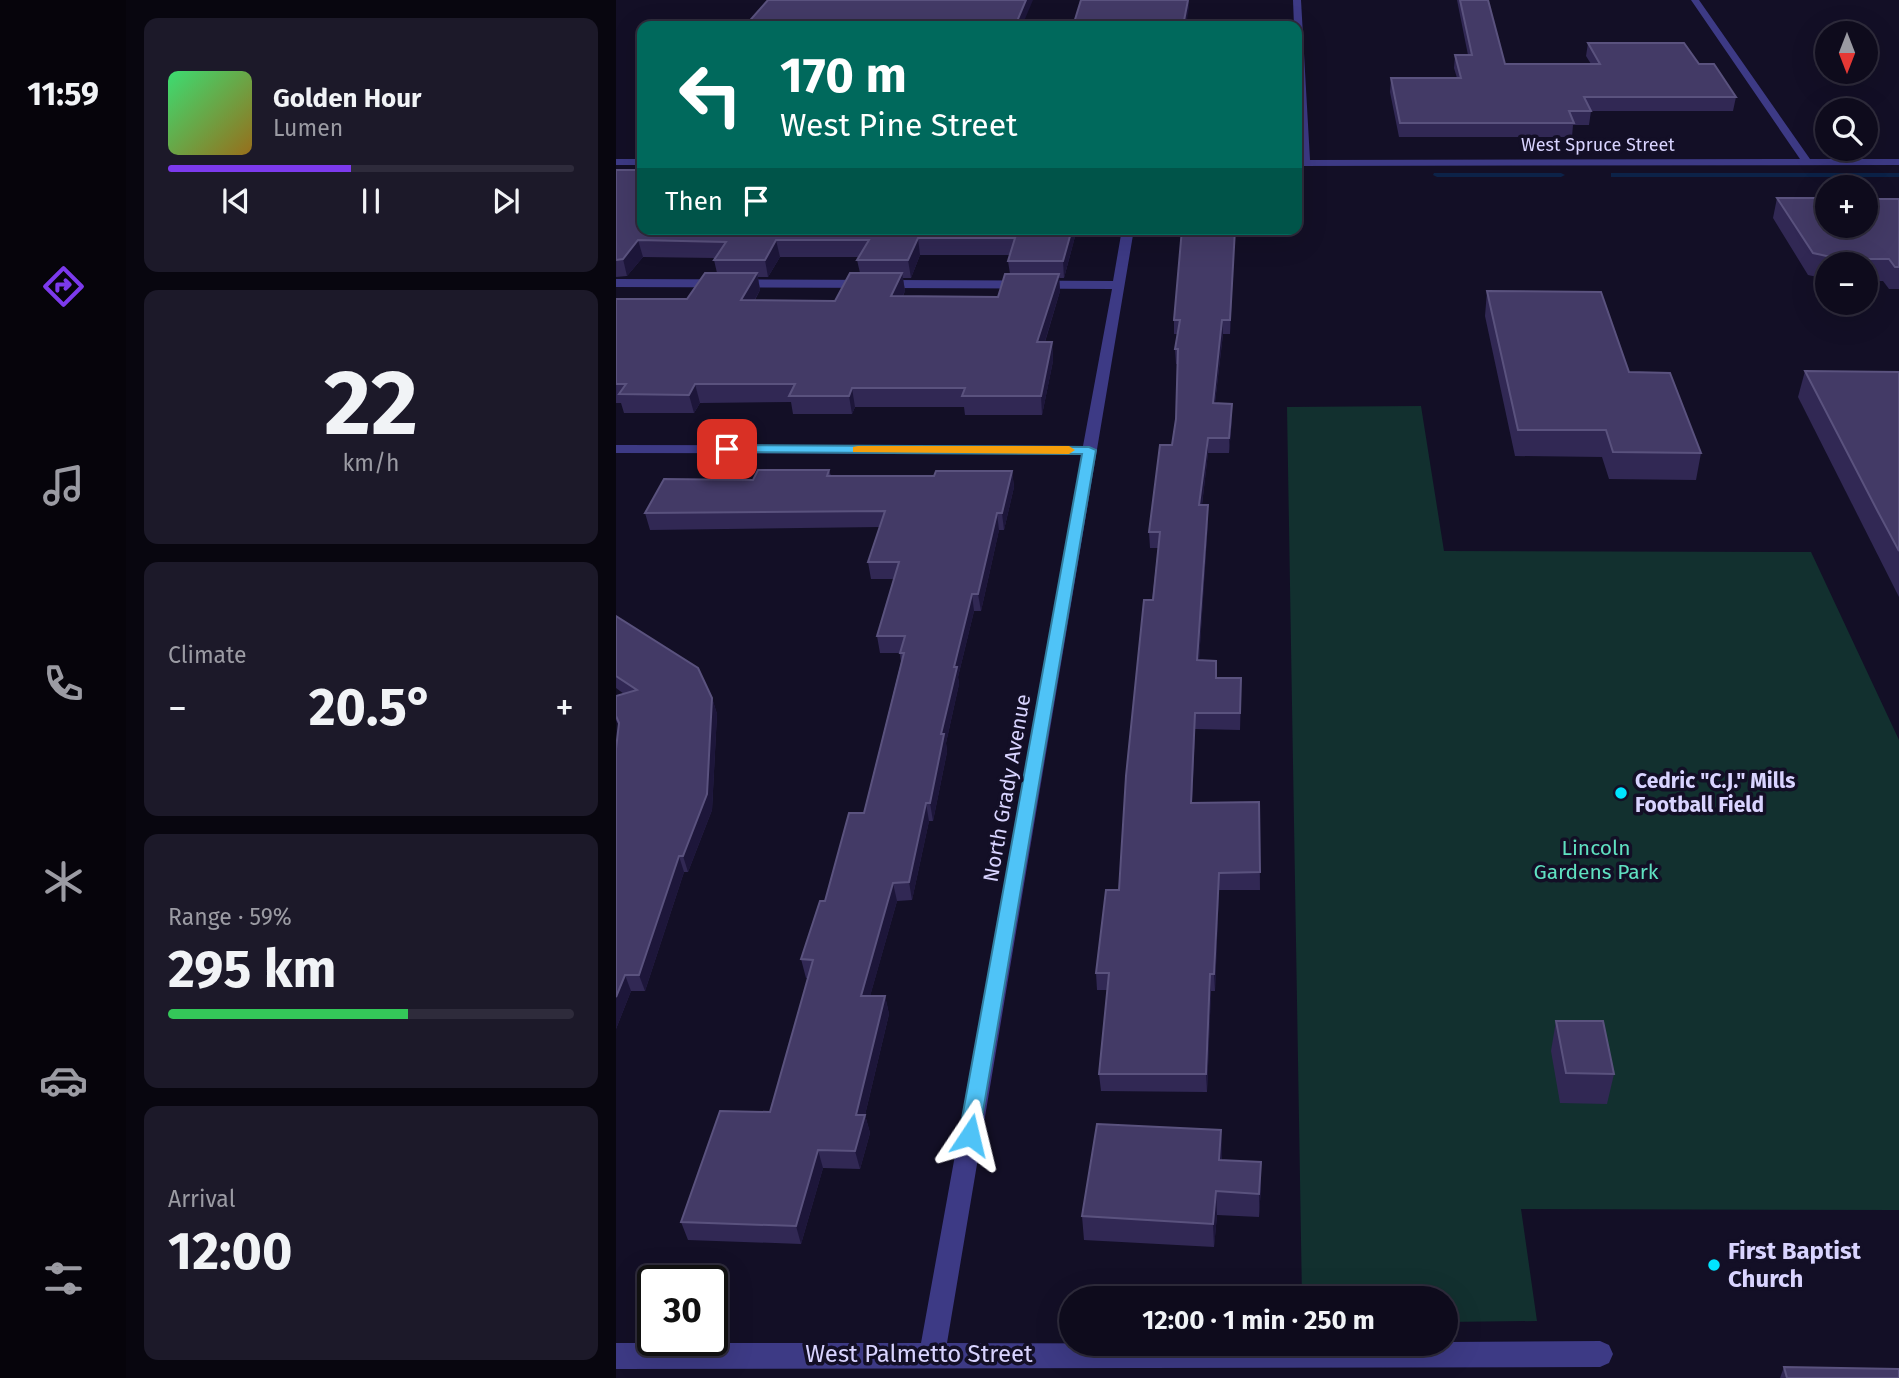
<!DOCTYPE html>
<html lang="en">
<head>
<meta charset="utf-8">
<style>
	:root { --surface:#0e0b1c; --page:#1c1929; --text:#f1f3f6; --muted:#9b9ba3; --line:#2e2b3b; --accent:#7c3aed }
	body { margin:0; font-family:"Fira Sans",sans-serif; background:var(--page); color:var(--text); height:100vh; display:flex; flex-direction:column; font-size:26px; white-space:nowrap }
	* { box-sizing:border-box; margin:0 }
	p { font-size:23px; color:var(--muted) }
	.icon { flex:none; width:38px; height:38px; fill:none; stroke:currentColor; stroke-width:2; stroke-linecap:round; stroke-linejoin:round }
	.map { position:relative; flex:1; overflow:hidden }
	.sheet { display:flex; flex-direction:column; gap:18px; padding:18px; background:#08060f; width:490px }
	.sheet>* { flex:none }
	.guide { position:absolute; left:21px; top:21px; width:665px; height:214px; border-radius:14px; box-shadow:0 7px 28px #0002,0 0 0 2px var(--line); background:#00695c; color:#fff; overflow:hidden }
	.needle { width:46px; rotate:180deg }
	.controls { position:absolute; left:1199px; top:21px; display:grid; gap:14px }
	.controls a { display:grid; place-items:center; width:63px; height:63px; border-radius:50%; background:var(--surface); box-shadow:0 7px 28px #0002,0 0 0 2px var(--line); font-size:35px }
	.speed { position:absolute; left:21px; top:1265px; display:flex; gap:14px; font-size:35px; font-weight:700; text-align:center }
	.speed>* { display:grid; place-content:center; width:91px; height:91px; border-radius:50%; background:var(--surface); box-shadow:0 7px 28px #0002,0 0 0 2px var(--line); line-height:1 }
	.speed .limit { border:4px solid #111; border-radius:10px; background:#fff; color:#111 }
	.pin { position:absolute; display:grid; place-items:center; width:60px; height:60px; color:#fff; margin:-30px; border-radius:14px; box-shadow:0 4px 10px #0006 }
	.me { position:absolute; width:77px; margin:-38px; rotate:10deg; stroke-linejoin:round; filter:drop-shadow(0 0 5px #0008) }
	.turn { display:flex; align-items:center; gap:24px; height:147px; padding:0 28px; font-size:32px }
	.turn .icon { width:91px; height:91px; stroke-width:2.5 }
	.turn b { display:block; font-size:49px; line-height:60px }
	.then { display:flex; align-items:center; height:66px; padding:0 28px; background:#0003; gap:14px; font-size:26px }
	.big { font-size:52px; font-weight:700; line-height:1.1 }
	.sheet .card { flex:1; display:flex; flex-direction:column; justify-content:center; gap:10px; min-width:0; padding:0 24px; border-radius:14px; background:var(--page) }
	.sheet .dial { align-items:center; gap:0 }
	.dial b { font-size:91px; line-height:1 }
	.song { display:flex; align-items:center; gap:21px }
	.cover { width:84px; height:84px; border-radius:10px; background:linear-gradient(135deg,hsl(140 70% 55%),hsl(40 70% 35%)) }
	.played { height:7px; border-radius:4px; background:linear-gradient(90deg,var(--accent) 45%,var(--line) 45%) }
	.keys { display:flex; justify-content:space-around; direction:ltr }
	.heat { display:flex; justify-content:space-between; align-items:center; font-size:38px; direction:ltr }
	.charge { height:10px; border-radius:5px; background:linear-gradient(90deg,#34c759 59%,var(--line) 0) }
	.trip { position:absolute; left:443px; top:1286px; width:399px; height:70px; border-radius:35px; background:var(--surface); box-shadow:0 7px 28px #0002,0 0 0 2px var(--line); font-weight:700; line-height:70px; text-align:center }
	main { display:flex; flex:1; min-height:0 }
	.menu { display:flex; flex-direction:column; width:126px; justify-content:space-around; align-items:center; background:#06040b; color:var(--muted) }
	.menu .icon { width:49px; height:49px }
	.menu .active { color:var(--accent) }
	.menu b { font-size:32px; color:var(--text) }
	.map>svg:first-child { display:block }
</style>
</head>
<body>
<main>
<nav class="menu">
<b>11:59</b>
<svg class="icon active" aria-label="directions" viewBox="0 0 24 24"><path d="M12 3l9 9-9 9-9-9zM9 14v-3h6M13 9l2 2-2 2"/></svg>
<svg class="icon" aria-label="music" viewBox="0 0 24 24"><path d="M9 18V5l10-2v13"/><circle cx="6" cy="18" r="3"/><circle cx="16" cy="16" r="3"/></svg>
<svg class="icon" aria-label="phone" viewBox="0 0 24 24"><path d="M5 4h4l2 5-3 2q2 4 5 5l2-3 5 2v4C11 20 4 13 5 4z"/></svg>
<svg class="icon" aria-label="climate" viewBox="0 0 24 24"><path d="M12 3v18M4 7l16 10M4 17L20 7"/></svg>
<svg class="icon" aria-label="car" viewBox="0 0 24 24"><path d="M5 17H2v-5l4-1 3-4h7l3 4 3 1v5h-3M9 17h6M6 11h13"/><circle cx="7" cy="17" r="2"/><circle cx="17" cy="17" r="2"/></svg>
<svg class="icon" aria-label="filters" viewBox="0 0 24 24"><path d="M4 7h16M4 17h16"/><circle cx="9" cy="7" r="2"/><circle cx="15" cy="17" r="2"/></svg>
</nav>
<section class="sheet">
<div class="card">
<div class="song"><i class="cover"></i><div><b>Golden Hour</b><p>Lumen</p></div></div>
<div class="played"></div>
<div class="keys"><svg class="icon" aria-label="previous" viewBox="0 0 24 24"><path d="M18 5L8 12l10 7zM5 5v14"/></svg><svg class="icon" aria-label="pause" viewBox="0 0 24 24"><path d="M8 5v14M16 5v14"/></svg><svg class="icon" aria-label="next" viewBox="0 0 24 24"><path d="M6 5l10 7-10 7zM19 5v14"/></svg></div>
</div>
<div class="card dial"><b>22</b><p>km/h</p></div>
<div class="card"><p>Climate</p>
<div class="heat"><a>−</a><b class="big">20.5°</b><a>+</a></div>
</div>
<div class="card"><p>Range · 59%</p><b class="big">295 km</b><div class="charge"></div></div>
<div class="card"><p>Arrival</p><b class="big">12:00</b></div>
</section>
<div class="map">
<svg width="1283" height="1378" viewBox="0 0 1283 1378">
	<rect width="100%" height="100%" fill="#130f26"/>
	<polygon fill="#12302f" points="805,406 828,551 1195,552 1283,740 1283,1210 905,1209 921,1321 830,1322 830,1298 686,1298 671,407"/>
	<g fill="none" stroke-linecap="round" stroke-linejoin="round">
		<g fill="#0c2248" fill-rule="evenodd">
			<polygon points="818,173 945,173 949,175 945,177 821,177 817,175"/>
			<rect x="995" y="173" width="288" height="4"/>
		</g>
		<g fill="#3d3a85" fill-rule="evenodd">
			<polygon points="677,0 685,0 694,160 1184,159 1075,0 1083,0 1194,159 1283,159 1283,165 681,166 681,160 684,160 681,26 678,26"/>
			<rect x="0" y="159" width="26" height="6"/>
			<polygon points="506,229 518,229 331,1343 830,1344 830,1342 984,1341 993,1345 997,1354 993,1363 984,1367 0,1369 0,1343 305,1343 466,454 0,453 0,445 467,446 496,289 0,287 0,279 497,281"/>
		</g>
	</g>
	<g fill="#312854" fill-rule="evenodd">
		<polygon points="841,0 872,0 889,64 975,64 970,56 972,43 1083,64 1120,97 1117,111 975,111 973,125 957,125 956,137 783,137 774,92 775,78 841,78 838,68 839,55 852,55"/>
		<path d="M0,170L26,229H461L448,278H443L444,291L429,342H436L437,361L426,415H349L348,407H239L236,414H177L175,402L84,403L78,413H8L5,403H0V299H71L101,273L98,260L99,258L27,257L11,276L0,277ZM304,255H394L392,261L394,274L382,297L287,296L289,291L287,278H295ZM164,257H243L241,260L244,273L219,301L139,300L144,290L142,277H152Z"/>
		<polygon points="1161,198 1283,199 1283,289 1273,289 1267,281 1250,281 1250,264 1211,264 1211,279 1192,275 1157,218"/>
		<polygon points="619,229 614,334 607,334 599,403 616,404 616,419 613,453 592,453 586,505 592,521 583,660 600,678 625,694 624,730 579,729 576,803 643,802 644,890 603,890 599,991 595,991 591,1092 485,1091 483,1074 491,990 481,990 480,973 503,890 542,548 534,548 533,532 556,445 560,419 561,364 560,364 559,349 562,334 558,334 558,320"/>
		<polygon points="871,291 1013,372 1085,453 1080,480 993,479 986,457 899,456 869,316"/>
		<polygon points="1189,371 1283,372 1283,597 1182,397"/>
		<polygon points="213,470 215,476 318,476 396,471 398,487 388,530 383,530 365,611 358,611 342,677 343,684 330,743 331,752 317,821 313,821 296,900 281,901 254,996 269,996 273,1014 249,1115 254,1133 244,1169 207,1168 185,1244 72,1240 65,1222 154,1112 192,978 190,978 185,959 209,901 248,813 285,662 284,653 264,653 261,636 278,579 255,579 252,562 264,527 34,530 29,513 137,480"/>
		<polygon points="0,616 96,698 101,714 96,810 72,872 68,872 29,991 15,991 0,1029 3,726 0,720 0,696 8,694 0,688"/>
		<polygon points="940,1021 998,1074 991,1104 944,1103 935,1051"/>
		<polygon points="605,1130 606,1160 645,1162 645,1186 643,1217 601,1215 598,1247 468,1240 466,1216"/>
		<polygon points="1168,1367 1283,1378 1164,1378"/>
	</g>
	<g fill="#1d163a">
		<polygon points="410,0 417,0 406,26 399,26"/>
		<polygon points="572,0 573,0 573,8 570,26 567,26"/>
		<polygon points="456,229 461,229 448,278 447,261"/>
		<polygon points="619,229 614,334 614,320"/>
		<polygon points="302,238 304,255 295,278 292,260"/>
		<polygon points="22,240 27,257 11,276 7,259"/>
		<polygon points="160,240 164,257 152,277 149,260"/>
		<polygon points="141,273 144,290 129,317 125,300"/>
		<polygon points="286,273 289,291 278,313 275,296"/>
		<polygon points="443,274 444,291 423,361 421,342"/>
		<polygon points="606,320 607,334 597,418 597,403"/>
		<polygon points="436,342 437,361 426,415 425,396"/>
		<polygon points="79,384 84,403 78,413 73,395"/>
		<polygon points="236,388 239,407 236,414 233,396"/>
		<polygon points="616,404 616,419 613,453 613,438"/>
		<polygon points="592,438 592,453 584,521 583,505"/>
		<polygon points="396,471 398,487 388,530 386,513"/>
		<polygon points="592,505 592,521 582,677 581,660"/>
		<polygon points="381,513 383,530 365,611 362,594"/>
		<polygon points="356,594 358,611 342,677 343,684 330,743 331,752 317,821 314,803 325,734 338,667"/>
		<polygon points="96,698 101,714 96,810 72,872 67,856"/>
		<polygon points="579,713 579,729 575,820 575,803"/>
		<polygon points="310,803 313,821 296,900 293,882"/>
		<polygon points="63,856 68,872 29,991 23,975"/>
		<polygon points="603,873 603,890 599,991 598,974"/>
		<polygon points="277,883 281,901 249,1014 245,996"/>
		<polygon points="594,974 595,991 591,1092 590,1074"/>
		<polygon points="9,975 15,991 0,1029 0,997"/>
		<polygon points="269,996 273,1014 249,1115 254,1133 244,1169 239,1151 240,1115"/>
		<polygon points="605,1130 606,1153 604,1183 603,1160"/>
		<polygon points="202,1150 207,1168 185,1244 180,1226"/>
		<polygon points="645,1162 645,1186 643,1217 643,1194"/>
		<polygon points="600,1191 601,1215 598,1247 597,1224"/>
	</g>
	<g fill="#433a66" stroke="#5a527e" stroke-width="2">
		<polygon points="152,0 410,0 399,26 129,26"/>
		<polygon points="465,0 572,0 567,26 457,26"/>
		<polygon points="844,0 872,0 889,64 984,64 972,43 1068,43 1083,64 1098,64 1120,97 968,97 975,111 953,111 958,123 784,123 775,78 845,78 839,55 856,55"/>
		<polygon points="0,170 26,170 26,229 456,229 447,261 392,261 399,238 302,238 292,260 241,260 253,240 160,240 149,260 98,260 110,242 22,240 7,259 0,260"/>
		<polygon points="1161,198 1211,198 1211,226 1250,226 1250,199 1283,199 1283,267 1279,267 1273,259 1224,259 1197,253"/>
		<polygon points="566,229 619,229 614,320 606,320 597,403 616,404 613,438 592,438 583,505 592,505 581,660 600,661 600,678 625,678 624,713 579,713 575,803 643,802 644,872 603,873 598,974 594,974 590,1074 483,1074 493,973 480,973 490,890 503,890 510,776 528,600 537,600 544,532 533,532 544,445 556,445 560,419 562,349 559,349 564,320 558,320"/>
		<polygon points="89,273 141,273 125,300 219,301 234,273 286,273 275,296 382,297 389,274 443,274 421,342 436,342 425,396 346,396 349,388 236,388 233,396 173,396 179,384 79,384 73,395 3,394 10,384 0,384 0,299 71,299"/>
		<polygon points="871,291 985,292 1013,372 1054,373 1085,453 997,452 990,430 902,430"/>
		<polygon points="1189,371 1283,372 1283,551 1261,510"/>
		<polygon points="142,470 213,470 211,476 318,476 320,471 396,471 386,513 381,513 362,594 356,594 338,667 341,667 325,734 328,734 314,803 310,803 293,882 277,883 245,996 269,996 240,1115 249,1115 239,1151 202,1150 180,1226 65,1222 104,1111 154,1112 197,960 185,959 204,901 209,901 233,813 248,813 288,653 284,653 289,636 261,636 283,562 252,562 269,511 29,513 48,479 137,480"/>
		<polygon points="0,616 82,668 96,698 91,794 67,856 63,856 23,975 9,975 0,997 0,749 3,723 0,716 0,696 21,690 0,676"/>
		<polygon points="940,1021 987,1021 998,1074 950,1073"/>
		<polygon points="481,1124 605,1130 603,1160 645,1162 643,1194 600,1191 597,1224 466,1216"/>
		<polygon points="1168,1367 1283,1369 1283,1378 1171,1378"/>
	</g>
	<polygon fill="#4fc3f7" stroke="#337fa1" stroke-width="2" points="111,445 473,447 480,450 362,1141 354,1144 347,1141 343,1135 466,454 107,452 107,446"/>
	<polygon fill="#f59e0b" points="242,446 453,446 459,450 453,454 237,452 237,447"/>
	<g fill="#00e5ff" stroke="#130f26" stroke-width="2.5">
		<circle cx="1005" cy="793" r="7"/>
		<circle cx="1098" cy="1265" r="7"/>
	</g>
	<g text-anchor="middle" stroke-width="7" stroke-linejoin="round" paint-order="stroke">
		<g font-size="18" fill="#d9d4ff" stroke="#130f26">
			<text x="982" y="151">West Spruce Street</text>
		</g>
		<g font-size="21" font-weight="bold" fill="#d9d4ff" stroke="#130f26" text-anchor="start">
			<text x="1019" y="788">Cedric "C.J." Mills<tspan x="1019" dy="24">Football Field</tspan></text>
		</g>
		<g font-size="21" fill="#d9d4ff" stroke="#130f26">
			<text transform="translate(391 788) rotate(-80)" y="7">North Grady Avenue</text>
		</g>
		<g font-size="21" fill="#5fe0c0" stroke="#130f26">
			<text x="980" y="855">Lincoln<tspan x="980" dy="24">Gardens Park</tspan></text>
		</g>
		<g font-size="24" font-weight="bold" fill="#d9d4ff" stroke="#130f26" text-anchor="start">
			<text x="1112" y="1259">First Baptist<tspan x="1112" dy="28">Church</tspan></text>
		</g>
		<g font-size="24" fill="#d9d4ff" stroke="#130f26">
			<text x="303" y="1362">West Palmetto Street</text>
		</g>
	</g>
</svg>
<div class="controls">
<a><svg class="needle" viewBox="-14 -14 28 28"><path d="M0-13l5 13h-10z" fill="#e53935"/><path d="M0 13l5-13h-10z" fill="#9b9ba3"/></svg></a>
<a><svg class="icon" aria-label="search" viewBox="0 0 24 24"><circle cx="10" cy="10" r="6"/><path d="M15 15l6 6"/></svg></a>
<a>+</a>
<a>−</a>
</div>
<div class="speed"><div class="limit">30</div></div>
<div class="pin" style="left:111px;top:449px;background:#d93025"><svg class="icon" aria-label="arrive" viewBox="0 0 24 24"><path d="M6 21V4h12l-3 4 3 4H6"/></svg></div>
<svg class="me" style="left:354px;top:1135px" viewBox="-20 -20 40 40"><path d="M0-17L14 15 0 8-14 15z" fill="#4fc3f7" stroke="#fff" stroke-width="4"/></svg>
<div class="trip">12:00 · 1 min · 250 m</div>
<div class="guide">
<div class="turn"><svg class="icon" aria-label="left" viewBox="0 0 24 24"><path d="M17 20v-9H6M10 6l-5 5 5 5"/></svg><div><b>170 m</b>West Pine Street</div></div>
<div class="then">Then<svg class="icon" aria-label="arrive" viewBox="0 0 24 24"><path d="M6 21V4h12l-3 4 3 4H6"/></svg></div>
</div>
</div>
</main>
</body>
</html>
